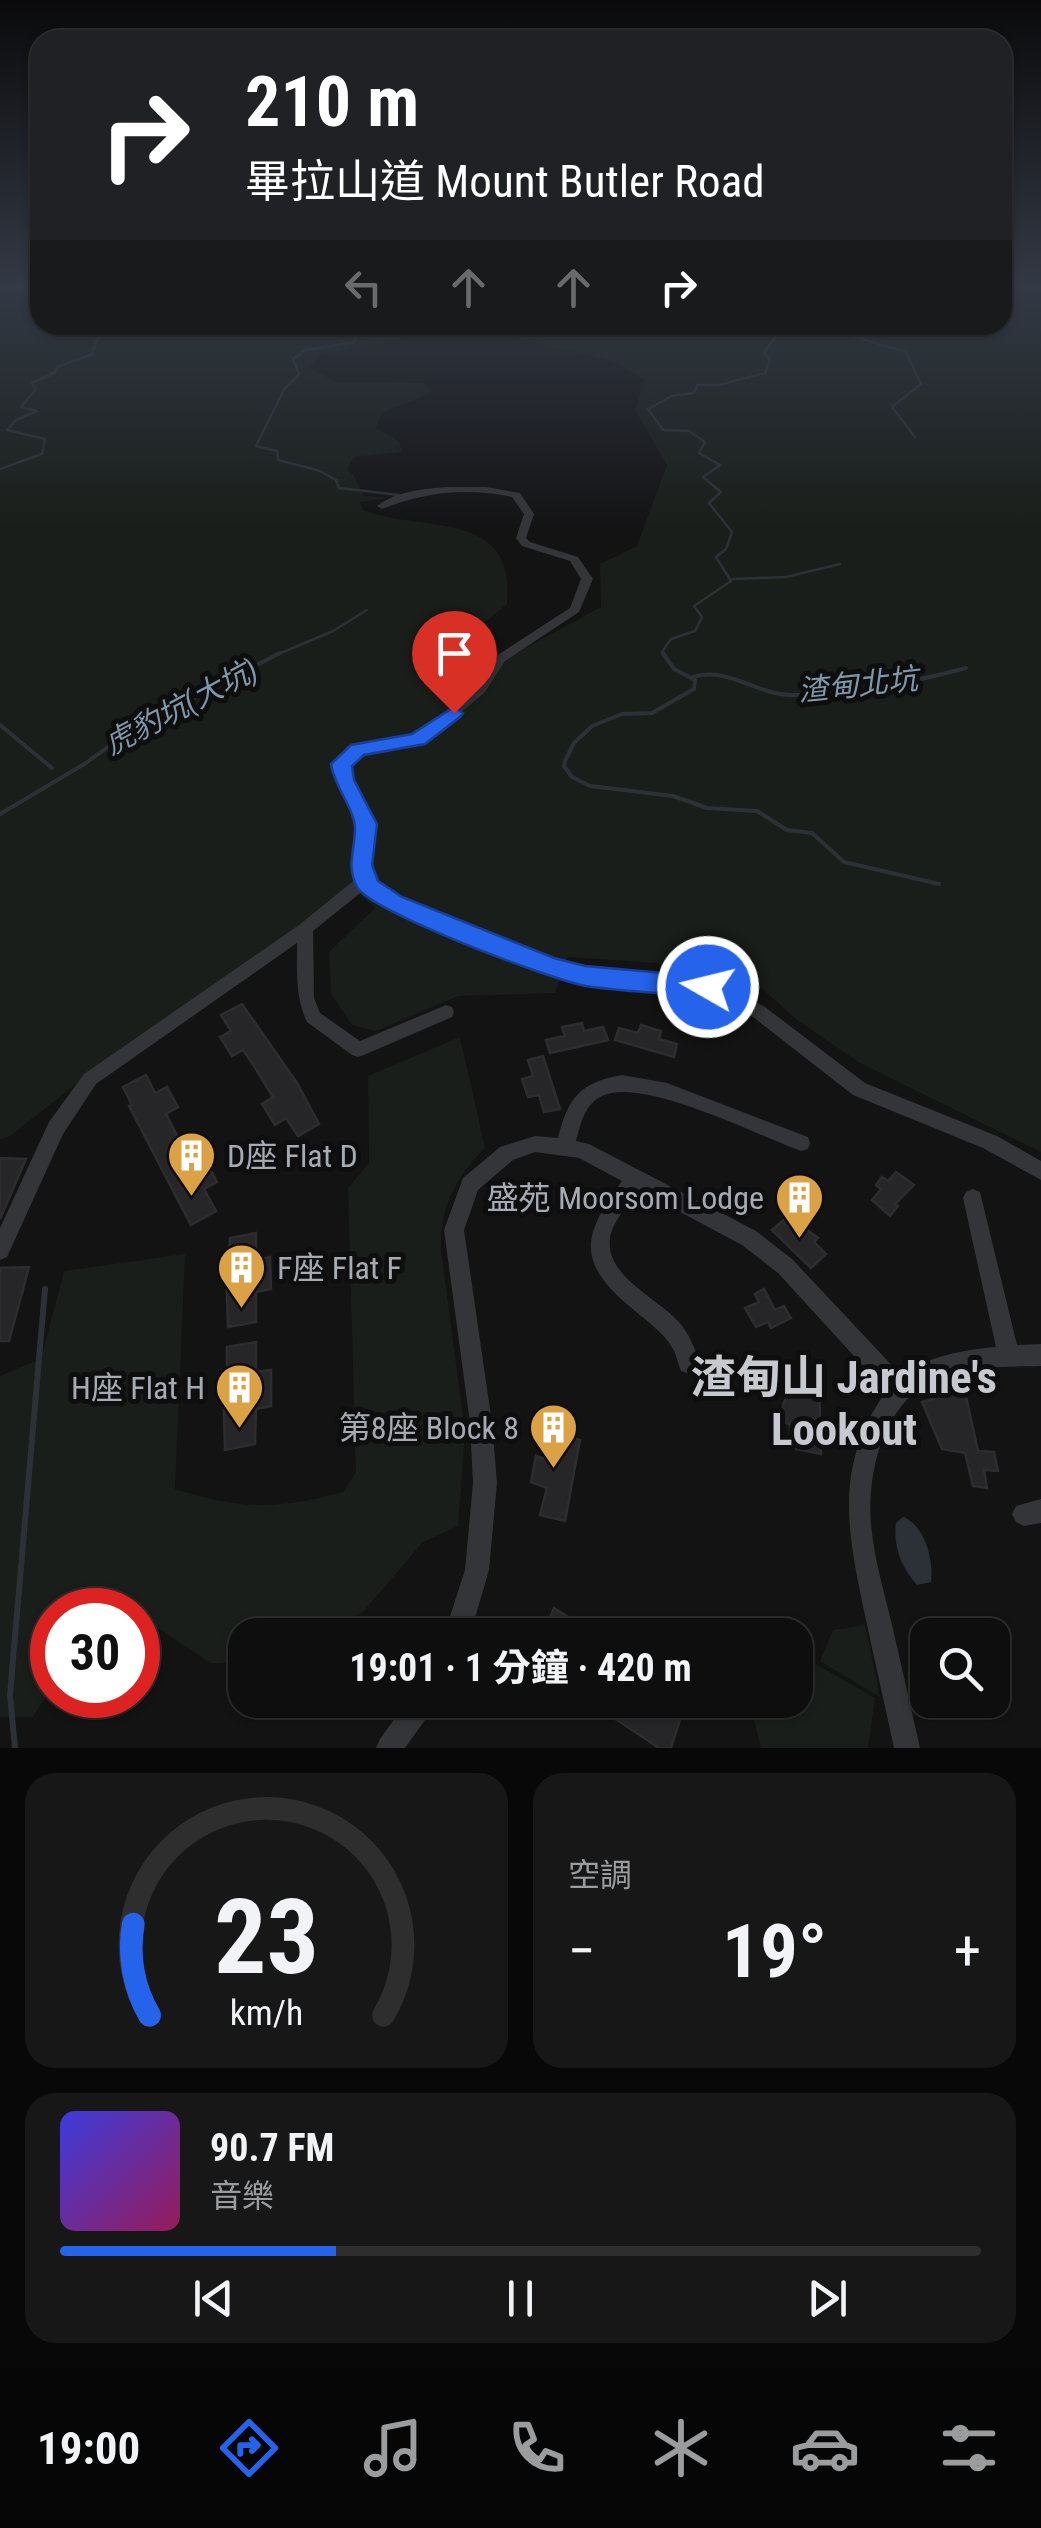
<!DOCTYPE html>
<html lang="zh-TW">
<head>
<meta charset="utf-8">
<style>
	:root { --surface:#0e0e0f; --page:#171718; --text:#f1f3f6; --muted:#9b9c9e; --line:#2e2e2f; --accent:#2563eb }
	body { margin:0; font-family:"Roboto Condensed","Noto Sans TC",sans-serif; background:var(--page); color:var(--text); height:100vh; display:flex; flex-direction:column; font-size:38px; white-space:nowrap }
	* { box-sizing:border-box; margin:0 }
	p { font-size:32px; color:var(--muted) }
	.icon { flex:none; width:55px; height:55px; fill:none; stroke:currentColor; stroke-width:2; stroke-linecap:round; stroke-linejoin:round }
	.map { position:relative; height:1748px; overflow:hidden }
	.drawer { display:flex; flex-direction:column; gap:25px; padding:25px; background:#080808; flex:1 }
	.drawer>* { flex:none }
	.hud { position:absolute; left:30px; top:30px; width:982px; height:305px; border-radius:30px; box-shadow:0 2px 8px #0004,0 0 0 2px var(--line); background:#202124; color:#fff; overflow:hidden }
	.controls { position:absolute; left:910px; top:1618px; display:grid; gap:20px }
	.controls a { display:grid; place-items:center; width:100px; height:100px; border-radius:20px; background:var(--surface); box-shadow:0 2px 8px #0004,0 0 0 2px var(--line); font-size:50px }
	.speed { position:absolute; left:30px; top:1588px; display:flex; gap:20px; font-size:50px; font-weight:700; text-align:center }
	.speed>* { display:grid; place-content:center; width:130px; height:130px; border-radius:50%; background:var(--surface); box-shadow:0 2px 8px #0004,0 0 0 2px var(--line); line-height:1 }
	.speed .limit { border:15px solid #d22; background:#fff; color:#111 }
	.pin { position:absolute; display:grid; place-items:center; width:85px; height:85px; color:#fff; margin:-102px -42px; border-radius:50% 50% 50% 0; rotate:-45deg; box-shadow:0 0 10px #0007 }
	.pin .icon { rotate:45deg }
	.me { position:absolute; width:110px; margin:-55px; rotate:278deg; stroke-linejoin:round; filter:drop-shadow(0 0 8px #0008) }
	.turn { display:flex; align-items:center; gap:35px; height:210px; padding:0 50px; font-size:45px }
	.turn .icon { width:130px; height:130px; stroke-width:2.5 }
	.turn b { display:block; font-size:70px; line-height:85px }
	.lanes { display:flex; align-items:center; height:95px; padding:0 50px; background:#0003; justify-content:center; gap:50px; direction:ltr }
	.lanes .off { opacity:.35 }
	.big { font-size:75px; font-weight:700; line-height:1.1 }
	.drawer .card { flex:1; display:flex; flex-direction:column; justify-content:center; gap:15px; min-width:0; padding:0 35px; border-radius:30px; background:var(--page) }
	.drawer .dial { align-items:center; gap:0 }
	.dial svg { height:260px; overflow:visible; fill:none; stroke:var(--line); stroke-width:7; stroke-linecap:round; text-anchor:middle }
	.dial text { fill:var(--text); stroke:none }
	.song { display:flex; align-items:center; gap:30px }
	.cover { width:120px; height:120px; border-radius:15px; background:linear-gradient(135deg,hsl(240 70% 55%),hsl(330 70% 35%)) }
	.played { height:10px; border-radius:5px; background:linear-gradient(90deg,var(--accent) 30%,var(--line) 30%) }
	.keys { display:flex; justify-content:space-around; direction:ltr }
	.heat { display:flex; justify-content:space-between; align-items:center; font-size:55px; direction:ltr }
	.drawer .tiles { flex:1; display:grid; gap:25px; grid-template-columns:1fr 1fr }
	.card:last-child { grid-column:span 2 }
	.trip { position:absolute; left:228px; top:1618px; width:585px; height:100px; border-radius:30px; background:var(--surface); box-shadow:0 2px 8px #0004,0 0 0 2px var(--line); font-weight:700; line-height:100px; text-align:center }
	.dock { display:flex; height:160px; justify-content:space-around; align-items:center; background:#060606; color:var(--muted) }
	.dock .icon { width:70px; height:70px }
	.dock .active { color:var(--accent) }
	.dock b { font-size:45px; color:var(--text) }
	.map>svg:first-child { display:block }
</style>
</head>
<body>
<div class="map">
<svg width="1041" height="1748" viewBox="0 0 1041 1748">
	<rect width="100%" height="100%" fill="#131314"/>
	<g fill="#191e1a">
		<path d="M0,285H40V325H433L399,339L322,354L309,368L337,382L425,383L431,393L382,413L376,428L400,442L401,452L354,457L347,470L353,474L364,496L389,498L360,502L363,510C422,533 517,508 507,604L468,637L498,663L601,607L600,564L637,546L667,465L635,410L645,380L613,361L463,325H1002L1003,285H1041V1152L860,1063L797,1020L757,984L719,972L658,963L567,957L555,993L458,996L376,1031L352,1025L331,994L329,952L375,908L354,889L94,1070L10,1136L0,1139Z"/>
		<path d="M460,1037L485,1148C456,1178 440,1206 441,1250L465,1432L458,1526L423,1542L363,1612L315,1635H245V1663H211L138,1615V1610L119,1602L108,1610H52V1686L33,1717H0V1376L41,1359L64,1271L185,1254L175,1489C244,1510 273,1510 343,1492L356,1472L348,1188L369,1163L368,1076Z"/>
		<polygon points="865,1625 880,1697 820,1661 833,1630"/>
		<polygon points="795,1652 875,1698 868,1748 761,1748 754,1720 758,1700 795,1700"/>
	</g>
	<path fill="#2b3136" d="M903,1517C925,1525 934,1561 931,1582L917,1585C901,1567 893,1547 896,1523Z"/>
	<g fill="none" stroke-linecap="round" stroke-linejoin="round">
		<g stroke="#2b3136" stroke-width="2.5">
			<polyline points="34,285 40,286"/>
			<polyline points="354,325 355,342 306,350 293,359 299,374 285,388 256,446 277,451 278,460 320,471 336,480 339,488 399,495"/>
			<polyline points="816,325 906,352 921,384 892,407 915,437"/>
			<polyline points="0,469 42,454 45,439 7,430 16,420 37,411 21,407 36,389 32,383 56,372 57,367 91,355 104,325"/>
			<polyline points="732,579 786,577 840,564"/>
			<polyline points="274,656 333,631 367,610"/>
			<polyline points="665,656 662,652 671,639 695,631 702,617 694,606 731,581 716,557 726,549 732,532 709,503 721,492 703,477 720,465 699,453 705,442 689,431 663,430 648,409 672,396 694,393 697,385 719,385 765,373 770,359 764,353 783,325"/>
		</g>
		<g stroke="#2b3136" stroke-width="4">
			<polyline points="663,653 674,669 695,680 694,689 652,713 622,714 592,726 574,743 565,761 564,766 572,777 590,786 673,796 707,808 757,811 787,830 812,833 844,862 939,884"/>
			<path d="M693,677C725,666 757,694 790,695C849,696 909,683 966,668"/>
			<polyline points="0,725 52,768"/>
			<polyline points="0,814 86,763 127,733 280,653"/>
		</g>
		<polyline stroke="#2b3136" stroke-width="6" points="15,1748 10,1695 45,1289"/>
	</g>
	<g fill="#262628" stroke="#2d2d30" stroke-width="2.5">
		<polygon points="242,1004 297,1083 319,1124 298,1136 286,1118 275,1125 262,1104 273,1097 254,1066 243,1050 232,1056 220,1037 231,1031 221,1015"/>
		<polygon points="582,1023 584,1031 603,1027 608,1040 550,1053 546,1040 565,1036 562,1027"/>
		<polygon points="641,1025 661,1031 659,1039 677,1044 674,1057 615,1040 619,1028 638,1033"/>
		<polygon points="543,1056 560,1109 544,1112 539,1095 528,1097 522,1079 533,1076 528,1060"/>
		<polygon points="146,1075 155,1093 167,1087 178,1107 166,1114 193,1166 205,1159 217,1182 204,1189 216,1211 191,1225 129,1106 132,1105 123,1087"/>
		<polygon points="0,1158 26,1159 0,1219"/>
		<polygon points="896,1172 914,1185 895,1204 898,1206 890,1216 872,1200 881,1189 876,1185 882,1177 888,1181"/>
		<polygon points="788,1216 818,1238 814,1242 826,1254 811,1268 772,1230"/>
		<polygon points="256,1233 256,1260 270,1257 271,1289 256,1292 256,1322 228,1327 226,1265 229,1264 230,1238"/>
		<polygon points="29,1267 9,1341 0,1341 0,1268"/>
		<polygon points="764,1289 775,1310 784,1306 791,1318 771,1328 768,1322 756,1327 745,1308 759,1302 755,1294"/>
		<polygon points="256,1342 256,1372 271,1370 271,1406 256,1409 255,1444 225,1450 223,1378 227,1378 227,1347"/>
		<polygon points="795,1379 819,1384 821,1454 796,1449 796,1434 790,1433 790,1425 783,1421 783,1404 789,1392 796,1393"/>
		<polygon points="946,1391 965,1392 978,1451 994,1452 998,1471 984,1470 987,1488 973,1486 965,1453 942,1449 922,1402 935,1398 934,1395 947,1395"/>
		<polygon points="556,1434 580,1440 565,1521 540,1515 547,1488 531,1482 536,1456 551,1461"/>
		<polygon points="554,1608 582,1626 578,1635 517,1635 525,1618 545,1631"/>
		<polygon points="598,1700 656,1700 681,1716 671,1748 659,1748 596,1706"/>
	</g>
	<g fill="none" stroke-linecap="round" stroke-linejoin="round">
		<g fill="#343538" fill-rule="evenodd">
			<path d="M447,487H486L520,493L534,514L526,538L530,542L578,557L593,579L579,612L505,661L485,692L431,738L407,747L366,752L349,763C348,787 367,801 373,824C378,846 363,866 378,887L553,961L585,968L684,975L734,990L765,1007L865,1083L997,1136L1041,1161V1180L983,1148L853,1095L753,1017L723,1000L684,989L585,982L550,973L368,895L364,890L313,931L314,998L320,1013L360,1041L446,1005L452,1007L454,1012L452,1017L364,1055L358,1057L352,1055L307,1022C295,996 297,971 297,943L96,1084L63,1134L7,1257L0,1260V1228L49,1122L84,1074L299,925L357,878C353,859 363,839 357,820C351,797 330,782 338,758L358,745L405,739L421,732L476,686L496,656L570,608L581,579L570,561L522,546L516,538L524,514L512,497C468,487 423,492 382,509L377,506C397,491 422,489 447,487Z"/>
			<path d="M622,1075L667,1083L808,1137L810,1143L808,1149L801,1151C759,1136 642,1076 602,1096C584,1105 581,1123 576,1141L589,1144L756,1231L792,1259L901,1375C930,1356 962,1350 996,1347L963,1198L966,1192L973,1189L980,1192L1017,1345L1041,1344V1366C1006,1367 960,1365 928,1383C882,1409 867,1474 871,1524C874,1559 885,1595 893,1629C902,1669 911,1708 920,1748H894C885,1705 875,1663 866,1620C848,1534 832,1469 886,1391L778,1273L742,1245L639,1190C629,1203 613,1221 610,1238C605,1276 656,1297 678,1321C689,1333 694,1347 700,1363L697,1371L689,1374L681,1371C678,1364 677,1356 673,1349C664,1333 648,1322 635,1311C577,1264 580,1238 622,1181L579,1158L535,1152L513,1160L478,1190L464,1230L492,1423L497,1483L489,1570L470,1635H444L465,1570L473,1483L470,1423L444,1230L463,1178L500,1147L535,1136L558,1138C568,1098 580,1082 622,1075Z"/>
			<polygon points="1041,1499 1041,1523 1024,1526 1016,1522 1012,1514 1016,1506"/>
			<polygon points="408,1700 437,1700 433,1709 405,1748 376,1748 380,1739"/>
		</g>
	</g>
	<linearGradient id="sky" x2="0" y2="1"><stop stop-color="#0a0a0b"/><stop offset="0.54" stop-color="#333945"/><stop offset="1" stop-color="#333945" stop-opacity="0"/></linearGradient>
	<rect width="1041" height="530" fill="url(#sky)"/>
	<path fill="#2563eb" stroke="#184099" stroke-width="2.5" d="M454,707L463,713L460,717L425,744L364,755L352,766L354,780L377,824L372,865L378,881L402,897L554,958L585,966L708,977L716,980L720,987L716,994L708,997C667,993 626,992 586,986C552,980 371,912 357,887C346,866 355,850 355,828C354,807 334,787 331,764L351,745L412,734Z"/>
	<defs>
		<symbol id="building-pin" viewBox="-11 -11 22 30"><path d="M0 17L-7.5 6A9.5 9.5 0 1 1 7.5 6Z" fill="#daa245" stroke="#0e0e0f"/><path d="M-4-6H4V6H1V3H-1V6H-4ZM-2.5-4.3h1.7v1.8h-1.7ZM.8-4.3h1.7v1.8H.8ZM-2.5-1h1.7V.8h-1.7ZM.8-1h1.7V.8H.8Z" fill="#fff"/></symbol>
	</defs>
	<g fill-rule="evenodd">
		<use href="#building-pin" x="164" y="1128" width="55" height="75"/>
		<use href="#building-pin" x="772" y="1170" width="55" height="75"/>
		<use href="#building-pin" x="214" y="1240" width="55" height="75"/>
		<use href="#building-pin" x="212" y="1360" width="55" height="75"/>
		<use href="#building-pin" x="526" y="1400" width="55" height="75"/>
	</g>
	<g text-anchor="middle" stroke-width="10" stroke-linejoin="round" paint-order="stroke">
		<g font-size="30" font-style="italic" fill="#8198aa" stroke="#0e0e0f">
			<text transform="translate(858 685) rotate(-6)" y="10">渣甸北坑</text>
			<text transform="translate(181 707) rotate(-28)" y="10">虎豹坑(大坑)</text>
		</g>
		<g font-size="32" fill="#a6aab3" stroke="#0e0e0f" text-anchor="end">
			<text x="227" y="1167" text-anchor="start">D座 Flat D</text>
			<text x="764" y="1209">盛苑 Moorsom Lodge</text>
			<text x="277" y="1279" text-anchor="start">F座 Flat F</text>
			<text x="205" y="1399">H座 Flat H</text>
			<text x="519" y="1439">第8座 Block 8</text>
		</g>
		<g font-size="45" font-weight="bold" fill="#c6c9cf" stroke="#0e0e0f">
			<text x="844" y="1393">渣甸山 Jardine's<tspan x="844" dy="52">Lookout</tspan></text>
		</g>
	</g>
</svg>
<div class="controls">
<a><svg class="icon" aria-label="search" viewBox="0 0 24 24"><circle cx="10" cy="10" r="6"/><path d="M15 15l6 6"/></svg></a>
</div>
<div class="speed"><div class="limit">30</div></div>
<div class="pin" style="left:454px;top:713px;background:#d93025"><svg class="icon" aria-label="arrive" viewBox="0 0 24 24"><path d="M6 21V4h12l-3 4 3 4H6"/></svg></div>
<svg class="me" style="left:708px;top:987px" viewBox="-20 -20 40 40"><circle r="17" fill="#2563eb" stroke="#fff" stroke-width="3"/><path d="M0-11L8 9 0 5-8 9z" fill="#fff"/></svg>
<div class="trip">19:01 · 1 分鐘 · 420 m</div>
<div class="hud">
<div class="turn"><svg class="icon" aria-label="right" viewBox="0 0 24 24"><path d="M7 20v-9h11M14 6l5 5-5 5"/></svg><div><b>210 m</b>畢拉山道 Mount Butler Road</div></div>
<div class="lanes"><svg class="icon off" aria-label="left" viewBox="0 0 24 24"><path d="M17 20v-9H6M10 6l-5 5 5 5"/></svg><svg class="icon off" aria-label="ahead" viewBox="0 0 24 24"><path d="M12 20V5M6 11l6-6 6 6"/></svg><svg class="icon off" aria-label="ahead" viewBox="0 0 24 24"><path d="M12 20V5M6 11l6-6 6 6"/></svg><svg class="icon" aria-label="right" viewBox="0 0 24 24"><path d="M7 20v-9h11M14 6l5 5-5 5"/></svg></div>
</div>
</div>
<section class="drawer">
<div class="tiles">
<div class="card dial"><svg viewBox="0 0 100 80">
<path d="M14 69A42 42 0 1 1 86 69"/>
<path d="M14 69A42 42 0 0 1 9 41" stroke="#2563eb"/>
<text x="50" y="56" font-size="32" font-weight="700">23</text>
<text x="50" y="72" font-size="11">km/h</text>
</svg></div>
<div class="card"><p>空調</p>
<div class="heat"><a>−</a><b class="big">19°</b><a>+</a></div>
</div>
<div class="card">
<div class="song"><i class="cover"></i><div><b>90.7 FM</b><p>音樂</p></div></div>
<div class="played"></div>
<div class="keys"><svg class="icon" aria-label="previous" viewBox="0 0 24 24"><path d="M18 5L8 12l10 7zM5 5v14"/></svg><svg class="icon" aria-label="pause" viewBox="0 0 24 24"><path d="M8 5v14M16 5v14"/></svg><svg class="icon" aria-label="next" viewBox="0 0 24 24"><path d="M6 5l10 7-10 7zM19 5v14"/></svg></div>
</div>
</div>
</section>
<nav class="dock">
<b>19:00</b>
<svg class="icon active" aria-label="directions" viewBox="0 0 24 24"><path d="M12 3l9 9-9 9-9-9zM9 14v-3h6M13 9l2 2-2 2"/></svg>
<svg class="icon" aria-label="music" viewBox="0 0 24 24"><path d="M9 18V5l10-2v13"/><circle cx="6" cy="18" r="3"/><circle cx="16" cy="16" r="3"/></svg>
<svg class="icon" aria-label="phone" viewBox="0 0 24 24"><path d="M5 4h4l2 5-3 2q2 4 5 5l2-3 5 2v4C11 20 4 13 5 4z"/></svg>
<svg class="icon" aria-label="climate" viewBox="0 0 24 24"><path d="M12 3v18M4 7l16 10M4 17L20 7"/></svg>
<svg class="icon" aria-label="car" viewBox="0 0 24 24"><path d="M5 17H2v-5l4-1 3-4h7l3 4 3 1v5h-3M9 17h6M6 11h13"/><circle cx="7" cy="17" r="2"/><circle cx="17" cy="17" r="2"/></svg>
<svg class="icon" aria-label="filters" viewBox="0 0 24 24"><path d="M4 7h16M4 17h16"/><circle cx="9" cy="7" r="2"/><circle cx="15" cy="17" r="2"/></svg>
</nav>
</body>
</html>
